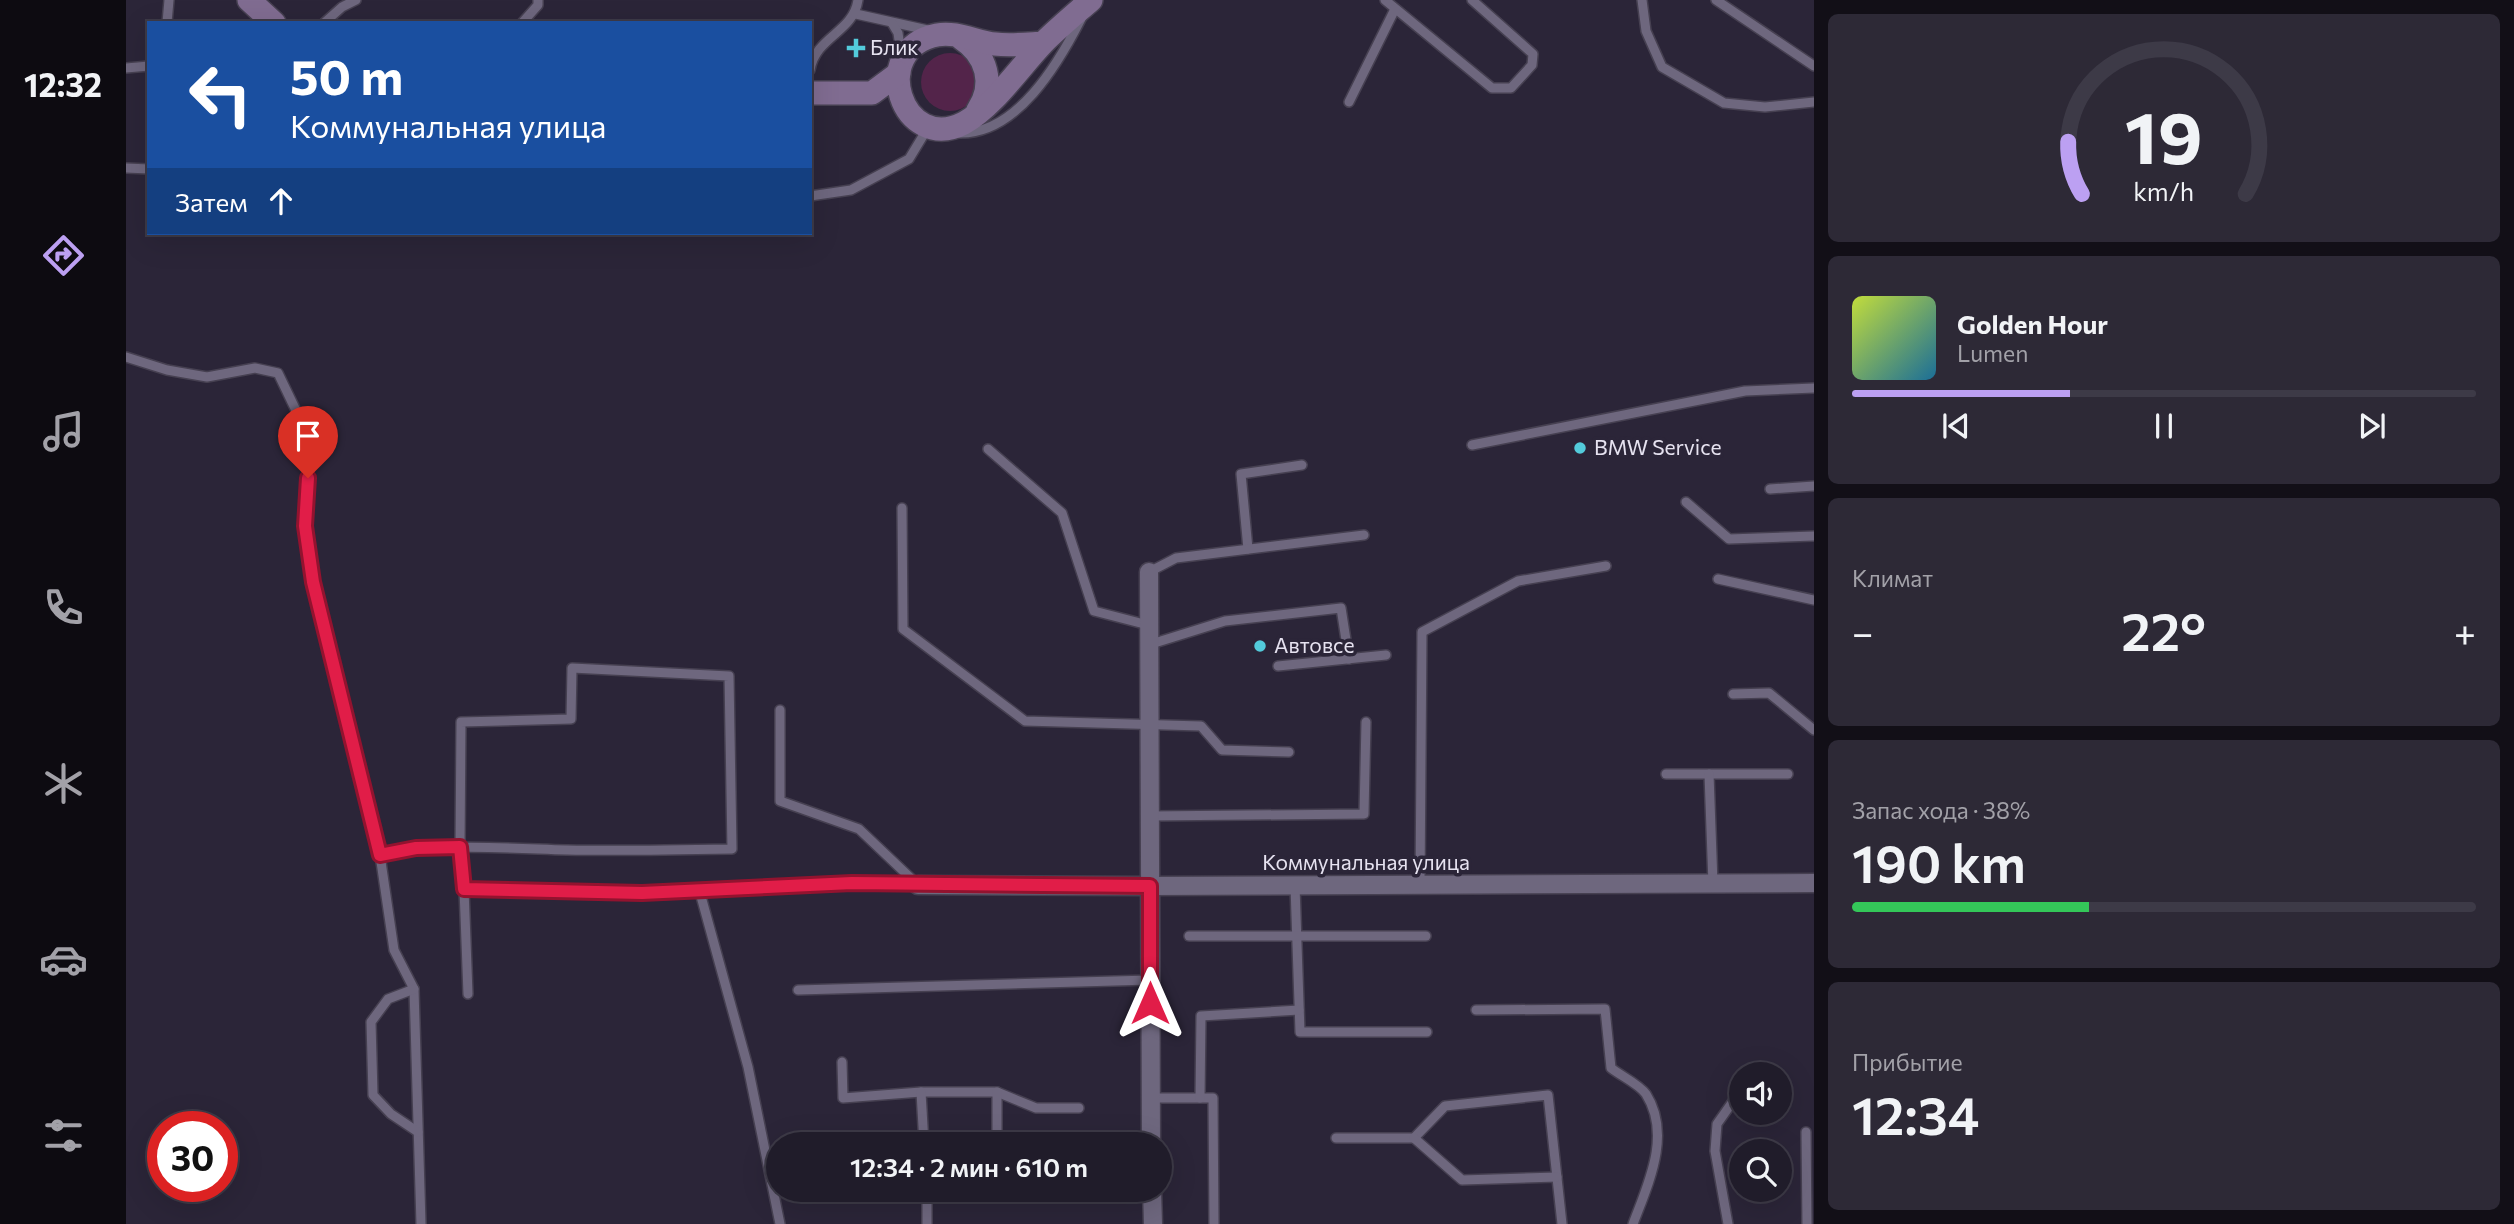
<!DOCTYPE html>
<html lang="ru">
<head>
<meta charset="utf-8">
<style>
	:root { --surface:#201c2a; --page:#2d2936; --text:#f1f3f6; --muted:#a2a1a8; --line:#3d3a47; --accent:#bca0f2 }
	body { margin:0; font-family:Commissioner,sans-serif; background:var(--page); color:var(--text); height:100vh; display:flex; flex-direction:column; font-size:26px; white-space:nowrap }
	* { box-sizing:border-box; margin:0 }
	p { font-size:23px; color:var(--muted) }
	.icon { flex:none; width:38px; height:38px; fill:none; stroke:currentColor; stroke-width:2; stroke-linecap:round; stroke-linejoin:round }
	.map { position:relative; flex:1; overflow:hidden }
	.side { display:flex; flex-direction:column; gap:14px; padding:14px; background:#120f17; width:700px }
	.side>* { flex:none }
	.hud { position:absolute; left:21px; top:21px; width:665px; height:214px; border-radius:0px; box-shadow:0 7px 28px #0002,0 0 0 2px var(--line); background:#1a4fa0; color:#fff; overflow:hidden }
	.tools { position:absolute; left:1603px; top:1062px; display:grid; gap:14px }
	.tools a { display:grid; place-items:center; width:63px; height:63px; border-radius:50%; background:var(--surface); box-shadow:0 7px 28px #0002,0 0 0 2px var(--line); font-size:35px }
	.speed { position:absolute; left:21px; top:1111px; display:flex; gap:14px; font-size:35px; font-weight:700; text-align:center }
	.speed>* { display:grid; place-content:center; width:91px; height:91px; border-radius:50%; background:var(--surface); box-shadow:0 7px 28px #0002,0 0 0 2px var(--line); line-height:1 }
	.speed .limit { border:10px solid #d22; background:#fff; color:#111 }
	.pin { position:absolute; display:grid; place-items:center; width:60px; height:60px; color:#fff; margin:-72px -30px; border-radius:50% 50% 50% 0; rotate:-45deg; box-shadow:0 0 7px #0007 }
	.pin .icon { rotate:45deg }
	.me { position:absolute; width:77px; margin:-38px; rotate:0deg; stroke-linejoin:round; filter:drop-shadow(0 0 5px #0008) }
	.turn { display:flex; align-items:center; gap:24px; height:147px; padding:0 28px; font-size:32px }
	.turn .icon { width:91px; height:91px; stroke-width:2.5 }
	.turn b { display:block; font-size:49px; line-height:60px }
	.then { display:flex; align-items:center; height:66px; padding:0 28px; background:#0003; gap:14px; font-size:26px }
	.big { font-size:52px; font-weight:600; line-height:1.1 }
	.side .tile { flex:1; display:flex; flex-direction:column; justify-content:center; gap:10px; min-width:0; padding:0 24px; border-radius:10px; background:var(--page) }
	.side .dial { align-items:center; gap:0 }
	.dial svg { height:182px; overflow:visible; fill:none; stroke:var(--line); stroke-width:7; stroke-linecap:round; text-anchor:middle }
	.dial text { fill:var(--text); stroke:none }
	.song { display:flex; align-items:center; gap:21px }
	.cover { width:84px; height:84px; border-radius:10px; background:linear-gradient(135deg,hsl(70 70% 55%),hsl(200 70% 35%)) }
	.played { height:7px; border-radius:4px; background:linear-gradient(90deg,var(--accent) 35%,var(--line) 35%) }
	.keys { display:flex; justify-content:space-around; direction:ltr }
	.heat { display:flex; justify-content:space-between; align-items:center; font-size:38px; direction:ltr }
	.charge { height:10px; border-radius:5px; background:linear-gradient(90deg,#34c759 38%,var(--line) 0) }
	.trip { position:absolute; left:640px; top:1132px; width:406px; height:70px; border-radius:35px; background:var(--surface); box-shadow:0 7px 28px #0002,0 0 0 2px var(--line); font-weight:600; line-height:70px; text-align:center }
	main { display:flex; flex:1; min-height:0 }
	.dock { display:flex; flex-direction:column; width:126px; justify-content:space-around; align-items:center; background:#0d0b11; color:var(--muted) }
	.dock .icon { width:49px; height:49px }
	.dock .selected { color:var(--accent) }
	.dock b { font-size:32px; color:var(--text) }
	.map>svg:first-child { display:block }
</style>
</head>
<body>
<main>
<nav class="dock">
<b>12:32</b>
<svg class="icon selected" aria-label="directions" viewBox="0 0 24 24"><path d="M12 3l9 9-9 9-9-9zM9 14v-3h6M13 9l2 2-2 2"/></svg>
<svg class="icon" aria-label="music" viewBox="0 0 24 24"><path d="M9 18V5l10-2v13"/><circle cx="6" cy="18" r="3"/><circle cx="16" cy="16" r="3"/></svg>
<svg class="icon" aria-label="phone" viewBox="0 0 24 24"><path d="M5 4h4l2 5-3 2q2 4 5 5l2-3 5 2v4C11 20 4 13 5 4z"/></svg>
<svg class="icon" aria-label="climate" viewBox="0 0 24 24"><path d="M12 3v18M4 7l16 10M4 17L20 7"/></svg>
<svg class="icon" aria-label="car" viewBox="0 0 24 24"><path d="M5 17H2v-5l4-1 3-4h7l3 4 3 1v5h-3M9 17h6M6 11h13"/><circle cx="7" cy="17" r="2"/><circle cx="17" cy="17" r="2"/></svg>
<svg class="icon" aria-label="filters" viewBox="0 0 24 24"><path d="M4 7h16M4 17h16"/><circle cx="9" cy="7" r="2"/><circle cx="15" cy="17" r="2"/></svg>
</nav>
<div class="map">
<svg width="1688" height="1224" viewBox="0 0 1688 1224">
	<rect width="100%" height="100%" fill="#2b2538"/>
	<circle fill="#53244a" cx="824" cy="82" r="29"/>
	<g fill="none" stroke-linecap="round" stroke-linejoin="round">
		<defs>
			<g id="lane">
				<polyline points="1259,0 1366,88 1385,88 1406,65 1407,54 1346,0"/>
				<polyline points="1516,0 1520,31 1536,67 1598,103 1639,107 1688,102"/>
				<polyline points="1590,0 1688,66"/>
				<polyline points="730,14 806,31"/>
				<polyline points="41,23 43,0"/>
				<polyline points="198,23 216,7 230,0"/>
				<polyline points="396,23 412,5 412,0"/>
				<polyline points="766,23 772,33 775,54"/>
				<polyline points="0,68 23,66"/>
				<path d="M684,70C690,36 727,33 732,0"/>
				<polyline points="1223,102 1269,9"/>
				<path d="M834,133C891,134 932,64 955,19"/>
				<polyline points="0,168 23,169"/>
				<polyline points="684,196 725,190 783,159 803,126"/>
				<polyline points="0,357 41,370 81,377 129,368 152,373 177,425 184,454 179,526 187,582 254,855 268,950 288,989 295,1224"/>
				<polyline points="1346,445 1619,391 1688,388"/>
				<polyline points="862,449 936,513 968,611 1022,625"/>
				<polyline points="1644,489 1688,486"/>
				<polyline points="1560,502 1603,539 1688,536"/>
				<polyline points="776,508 777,629 899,721 1075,726 1096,750 1163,752"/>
				<polyline points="1122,549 1115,474 1176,465"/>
				<polyline points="1023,572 1050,558 1238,535"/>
				<polyline points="1592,579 1688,600"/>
				<polyline points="1022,645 1099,621 1215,608 1223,659"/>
				<polyline points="1152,666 1260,655"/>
				<polyline points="1607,694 1643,693 1688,730"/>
				<polyline points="654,710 654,801 733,829 792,885"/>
				<polyline points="1540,774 1662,774"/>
				<polyline points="1583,774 1587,884"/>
				<polyline points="1024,816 1238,814 1240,722"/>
				<path d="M254,855C316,843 378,848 441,850C496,851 551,850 606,849L603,676L446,668L445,719L335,722L334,847L338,889L342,994"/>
				<polyline points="1294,885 1296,632 1392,581 1480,566"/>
				<polyline points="1169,886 1174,1032 1301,1032"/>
				<polyline points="338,889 516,893 725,883 792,885"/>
				<polyline points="573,889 622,1067 654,1224"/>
				<polyline points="1063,936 1300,936"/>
				<polyline points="288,989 262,999 245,1022 247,1095 265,1114 292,1132"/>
				<polyline points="672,990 1024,980"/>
				<path d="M1350,1010L1479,1009L1485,1068C1495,1076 1513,1084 1520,1094C1546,1135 1522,1184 1507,1224"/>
				<polyline points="716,1062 717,1098 795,1092 871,1092 910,1108 953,1108"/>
				<polyline points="795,1092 798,1144"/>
				<polyline points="1025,1098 1087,1098 1088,1224"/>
				<polyline points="1074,1098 1075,1016 1173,1010"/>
				<polyline points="1680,1132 1681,1224"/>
				<polyline points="1210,1138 1288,1138 1319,1106 1422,1095 1436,1224"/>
				<polyline points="1288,1138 1336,1180 1431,1177"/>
				<polyline points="871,1144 871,1092"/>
				<polyline points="801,1190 801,1224"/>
				<polyline points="923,1190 942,1190"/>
				<polyline points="703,1195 769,1190"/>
				<polyline points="1602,1224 1589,1151 1591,1124 1610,1097 1615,1096"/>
			</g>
			<g id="street">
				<polyline points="1023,572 1025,1144"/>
				<polyline points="792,885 1024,886 1688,883"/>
				<polyline points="1026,1190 1027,1224"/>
			</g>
			<g id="secondary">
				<polyline points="123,0 148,23"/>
				<path d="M835,38C861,55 869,84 852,110"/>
				<path d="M917,43C901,44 885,46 869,44C850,42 830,31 811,35C741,49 776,155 838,123C867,107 894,67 917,43C932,28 949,14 965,0"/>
				<polyline points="684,93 746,93 773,73"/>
			</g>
		</defs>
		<use href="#lane" stroke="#464051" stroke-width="12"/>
		<use href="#street" stroke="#464051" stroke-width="21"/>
		<use href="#secondary" stroke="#464051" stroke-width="26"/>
		<use href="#lane" stroke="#6e677e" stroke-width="9"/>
		<use href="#street" stroke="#6e677e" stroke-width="18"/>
		<use href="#secondary" stroke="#806c91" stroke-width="23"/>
	</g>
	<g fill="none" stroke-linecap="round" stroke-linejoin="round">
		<defs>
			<polyline id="route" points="182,478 179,526 187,582 254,855 290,848 334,847 338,889 516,893 726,883 1024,886 1024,1003"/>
		</defs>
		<use href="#route" stroke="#92132f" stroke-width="18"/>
		<use href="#route" stroke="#e11d48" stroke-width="12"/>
	</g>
	<g fill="#53cbdb" stroke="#2b2538" stroke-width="2.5">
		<path d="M726.5 37.5h7v7h7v7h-7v7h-7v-7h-7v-7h7z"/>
		<circle cx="1454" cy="448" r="7"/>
		<circle cx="1134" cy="646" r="7"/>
	</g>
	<g text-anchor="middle" stroke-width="7" stroke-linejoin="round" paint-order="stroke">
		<g font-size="21" fill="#e6e2f0" stroke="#2b2538" text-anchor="start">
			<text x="744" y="55">Блик</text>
			<text x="1468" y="455">BMW Service</text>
			<text x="1148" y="653">Автовсе</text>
		</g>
		<g font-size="21" fill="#e6e2f0" stroke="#2b2538">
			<text x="1240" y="870">Коммунальная улица</text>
		</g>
	</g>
</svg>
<div class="tools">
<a><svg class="icon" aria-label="sound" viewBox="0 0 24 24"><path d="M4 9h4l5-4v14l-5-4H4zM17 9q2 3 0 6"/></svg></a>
<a><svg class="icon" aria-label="search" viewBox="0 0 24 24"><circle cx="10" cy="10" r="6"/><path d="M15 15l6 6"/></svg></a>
</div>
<div class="speed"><div class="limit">30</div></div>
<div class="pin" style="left:182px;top:478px;background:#d93025"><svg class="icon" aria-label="arrive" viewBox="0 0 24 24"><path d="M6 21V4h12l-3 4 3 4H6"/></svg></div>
<svg class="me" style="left:1024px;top:1003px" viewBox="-20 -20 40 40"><path d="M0-17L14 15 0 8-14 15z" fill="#e11d48" stroke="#fff" stroke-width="4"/></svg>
<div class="trip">12:34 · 2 мин · 610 m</div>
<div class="hud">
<div class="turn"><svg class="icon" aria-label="left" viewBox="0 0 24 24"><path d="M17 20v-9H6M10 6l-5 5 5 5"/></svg><div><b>50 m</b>Коммунальная улица</div></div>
<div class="then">Затем<svg class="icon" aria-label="ahead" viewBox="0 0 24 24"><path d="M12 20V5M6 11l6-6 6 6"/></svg></div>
</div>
</div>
<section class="side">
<div class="tile dial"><svg viewBox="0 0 100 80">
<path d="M14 69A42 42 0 1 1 86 69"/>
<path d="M14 69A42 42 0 0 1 8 46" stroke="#bca0f2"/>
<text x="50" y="56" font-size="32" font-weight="700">19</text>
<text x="50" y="72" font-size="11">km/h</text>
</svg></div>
<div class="tile">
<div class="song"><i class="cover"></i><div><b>Golden Hour</b><p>Lumen</p></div></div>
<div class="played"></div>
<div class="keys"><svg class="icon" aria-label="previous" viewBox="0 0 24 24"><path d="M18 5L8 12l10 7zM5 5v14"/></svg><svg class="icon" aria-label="pause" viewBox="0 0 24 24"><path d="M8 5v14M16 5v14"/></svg><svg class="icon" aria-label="next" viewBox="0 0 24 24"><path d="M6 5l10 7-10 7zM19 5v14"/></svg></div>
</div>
<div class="tile"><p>Климат</p>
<div class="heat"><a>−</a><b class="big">22°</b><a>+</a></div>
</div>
<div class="tile"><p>Запас хода · 38%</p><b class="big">190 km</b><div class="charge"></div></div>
<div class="tile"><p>Прибытие</p><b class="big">12:34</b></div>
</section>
</main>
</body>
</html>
